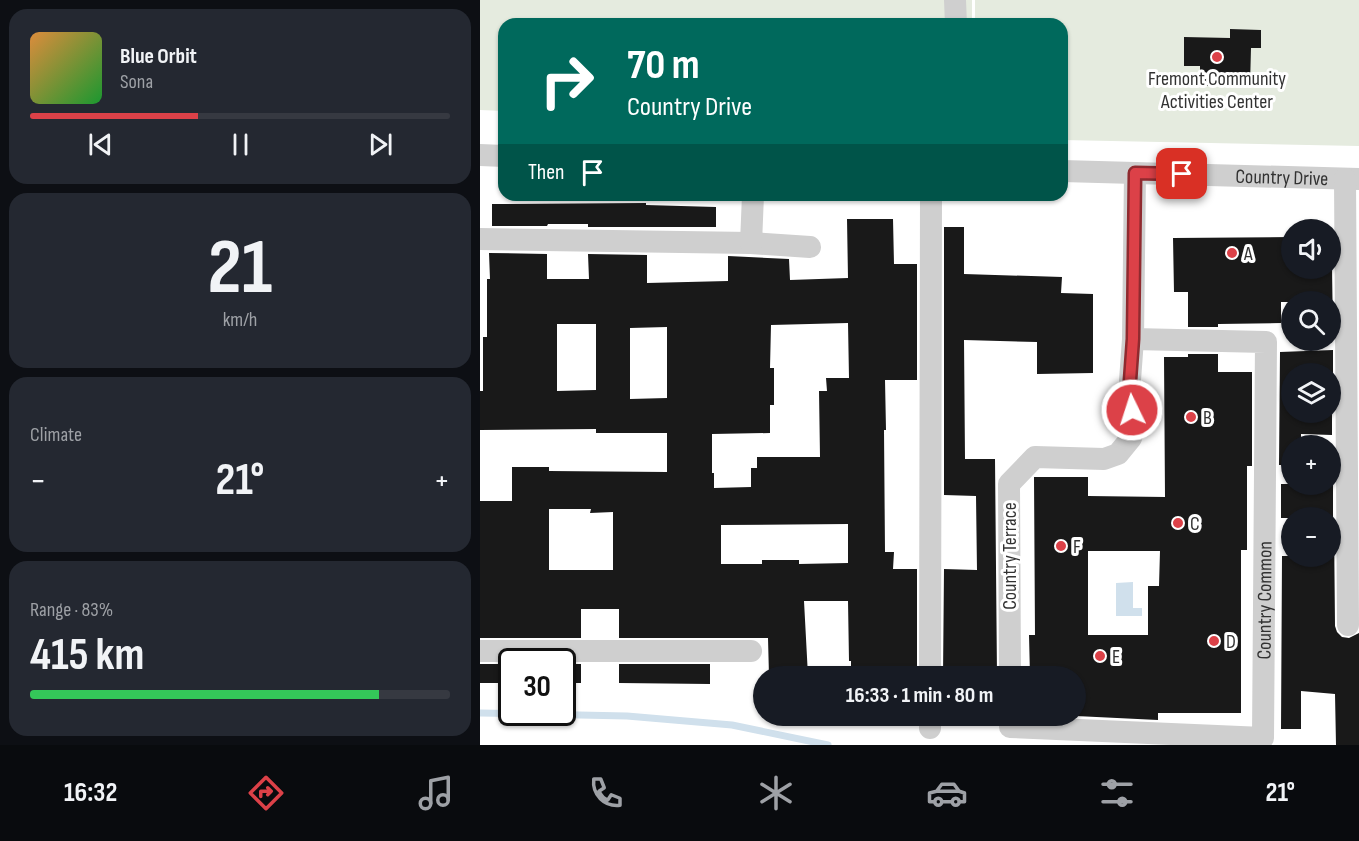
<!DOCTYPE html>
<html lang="en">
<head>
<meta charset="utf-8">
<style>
	:root { --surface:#171b24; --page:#242831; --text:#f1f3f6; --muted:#9ea1a6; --line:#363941; --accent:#dc4148 }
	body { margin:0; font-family:"Sofia Sans Condensed",sans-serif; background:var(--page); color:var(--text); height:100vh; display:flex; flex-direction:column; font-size:22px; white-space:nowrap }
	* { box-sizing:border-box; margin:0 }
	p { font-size:20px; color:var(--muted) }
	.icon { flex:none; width:33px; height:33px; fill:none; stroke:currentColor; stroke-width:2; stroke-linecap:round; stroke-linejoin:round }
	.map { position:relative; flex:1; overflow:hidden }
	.side { display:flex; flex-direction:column; gap:9px; padding:9px; background:#0d0f14; width:480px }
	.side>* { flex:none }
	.banner { position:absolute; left:18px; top:18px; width:570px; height:183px; border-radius:18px; box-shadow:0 2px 4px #0004; background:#00695c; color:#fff; overflow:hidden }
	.buttons { position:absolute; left:801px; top:219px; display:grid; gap:12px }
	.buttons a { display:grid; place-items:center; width:60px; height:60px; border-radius:50%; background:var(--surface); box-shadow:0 2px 4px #0004; font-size:30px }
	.speed { position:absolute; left:18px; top:648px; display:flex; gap:12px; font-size:30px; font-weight:700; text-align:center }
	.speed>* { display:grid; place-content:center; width:78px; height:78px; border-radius:50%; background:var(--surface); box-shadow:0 2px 4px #0004; line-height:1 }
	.speed .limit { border:3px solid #111; border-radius:9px; background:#fff; color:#111 }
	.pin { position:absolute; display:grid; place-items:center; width:51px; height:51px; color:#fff; margin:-26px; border-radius:12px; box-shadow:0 3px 9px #0006 }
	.me { position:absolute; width:66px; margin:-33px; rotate:356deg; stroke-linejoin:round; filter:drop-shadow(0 0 4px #0008) }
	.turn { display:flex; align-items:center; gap:21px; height:126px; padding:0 30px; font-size:27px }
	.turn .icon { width:78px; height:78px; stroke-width:2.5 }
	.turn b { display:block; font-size:42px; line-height:51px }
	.then { display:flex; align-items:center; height:57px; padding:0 30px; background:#0003; gap:12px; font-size:22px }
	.big { font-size:45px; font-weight:700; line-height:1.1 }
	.side .tile { flex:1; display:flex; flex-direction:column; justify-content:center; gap:9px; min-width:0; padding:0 21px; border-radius:18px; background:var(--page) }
	.side .dial { align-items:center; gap:0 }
	.dial b { font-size:78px; line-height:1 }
	.song { display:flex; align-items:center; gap:18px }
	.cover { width:72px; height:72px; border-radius:9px; background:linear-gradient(135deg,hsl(30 70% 55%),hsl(130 70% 35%)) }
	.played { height:6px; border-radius:3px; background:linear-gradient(90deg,var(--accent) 40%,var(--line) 40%) }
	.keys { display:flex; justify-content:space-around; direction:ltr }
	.heat { display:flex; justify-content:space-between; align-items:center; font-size:33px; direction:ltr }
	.charge { height:9px; border-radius:4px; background:linear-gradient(90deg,#34c759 83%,var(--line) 0) }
	.trip { position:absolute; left:273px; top:666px; width:333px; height:60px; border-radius:30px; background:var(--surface); box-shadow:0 2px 4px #0004; font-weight:700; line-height:60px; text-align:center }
	.dock { display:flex; height:96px; justify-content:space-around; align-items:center; background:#090b0e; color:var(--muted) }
	.dock .icon { width:42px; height:42px }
	.dock .on { color:var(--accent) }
	.dock b { font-size:27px; color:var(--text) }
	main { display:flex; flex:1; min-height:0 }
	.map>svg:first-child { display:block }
</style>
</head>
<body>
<main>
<section class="side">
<div class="tile">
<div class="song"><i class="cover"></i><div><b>Blue Orbit</b><p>Sona</p></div></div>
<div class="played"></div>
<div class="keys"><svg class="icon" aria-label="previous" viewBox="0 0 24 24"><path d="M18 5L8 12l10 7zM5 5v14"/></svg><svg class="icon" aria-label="pause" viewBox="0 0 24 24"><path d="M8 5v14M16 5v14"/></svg><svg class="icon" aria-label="next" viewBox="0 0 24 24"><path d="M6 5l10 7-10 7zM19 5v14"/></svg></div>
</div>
<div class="tile dial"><b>21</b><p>km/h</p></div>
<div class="tile"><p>Climate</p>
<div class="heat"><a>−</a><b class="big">21°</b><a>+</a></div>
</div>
<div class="tile"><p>Range · 83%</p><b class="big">415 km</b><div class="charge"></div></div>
</section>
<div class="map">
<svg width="879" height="745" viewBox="0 0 879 745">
	<rect width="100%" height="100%" fill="#fff"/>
	<g fill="#e5ebdf">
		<polygon points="0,0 492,0 492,24 24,24 24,111 0,110"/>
		<polygon points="495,0 879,0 879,146 582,140 582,24 495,24"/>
	</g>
	<polygon fill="#d0e0ec" points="653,582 653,608 662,608 662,616 636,616 636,583"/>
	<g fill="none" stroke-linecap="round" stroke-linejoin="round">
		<polyline stroke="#d0e0ec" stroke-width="7" points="0,713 147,716 252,725 348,745"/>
	</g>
	<g fill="#191919" fill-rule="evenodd">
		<polygon points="750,29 781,30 781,48 771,48 770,86 720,86 720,66 704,66 704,37 750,38"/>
		<polygon points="166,203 166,205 236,207 236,227 108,227 108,224 68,224 67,226 12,226 12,204"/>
		<path d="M367,219H413L414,264H437V380H405L406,430H404L405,552H414L413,569H437V676H371V661H369L368,601H324L328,676H289L288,638H139V609H101V638H0V501H32V467H69V471L187,472V433H116V429L0,430V391H3V337H7V279H10L9,253L67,254V279H109L108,254L167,255V283L248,281V256L309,259L310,280L368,278ZM368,323L369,378H346L347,391H339L340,457H277V468H271V487L234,488V473H232V434L290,433V405H294V368H290L291,325ZM77,324H116V390L77,391ZM187,327V398L150,399V328ZM69,509H111L110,513L133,512V570H69ZM368,524V563L319,564V560H282V564H241V525Z"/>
		<polygon points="464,227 484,227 484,274 582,277 581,293 613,294 613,373 557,374 557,342 484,340 485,459 515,459 517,676 463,676 464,569 497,570 496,496 464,495"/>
		<polygon points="812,237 812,268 852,268 853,332 850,332 850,302 801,302 801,323 738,324 738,327 708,327 708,292 694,292 693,238"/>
		<polygon points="853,350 853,374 812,374 812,412 852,412 852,435 821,434 821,446 812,446 812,465 799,465 800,352"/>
		<path d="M708,354H738V372H772V466H767V550H761V713H678V720L596,716V676H550L549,635H555L554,477H608V496L685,497L684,357H708ZM608,551H680L679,586H668V635H608Z"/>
		<rect x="801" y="484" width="52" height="34"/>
		<polygon points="850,525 854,525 855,626 857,632 862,637 869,638 879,633 879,745 856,745 855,694 821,691 821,729 801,729 802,556 850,556"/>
		<rect x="0" y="664" width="32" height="19"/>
		<rect x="82" y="664" width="19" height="19"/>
		<polygon points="139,664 230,664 230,684 139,683"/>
	</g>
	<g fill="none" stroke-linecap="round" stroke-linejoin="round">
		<g stroke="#cfcfcf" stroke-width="22">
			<polyline points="475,0 476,24"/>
			<polyline points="0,155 24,156"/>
			<path id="s1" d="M582,171L879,179"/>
			<polyline points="865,179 868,625"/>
			<polyline points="0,239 271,243 330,247"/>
			<polyline points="271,243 273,195"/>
			<polyline points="0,651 271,651"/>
			<polyline points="450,676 451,195"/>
			<polyline points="530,676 529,484 555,457 624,459 638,454 651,438 655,426 649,394 653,339 655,173"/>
			<path id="s2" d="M530,716V727L783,738L786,342L653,339"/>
			<polyline points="450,728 450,716"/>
		</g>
	</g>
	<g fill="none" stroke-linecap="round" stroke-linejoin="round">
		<defs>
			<polyline id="route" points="652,410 649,394 653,339 655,173 702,174"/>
		</defs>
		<use href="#route" stroke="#8f2a2f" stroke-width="15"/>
		<use href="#route" stroke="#dc4148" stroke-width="10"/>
	</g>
	<g fill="#dc4148" stroke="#fff" stroke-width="2">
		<circle cx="737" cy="57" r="6"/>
		<circle cx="752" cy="253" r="6"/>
		<circle cx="711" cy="417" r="6"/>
		<circle cx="698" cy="523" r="6"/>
		<circle cx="581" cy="546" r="6"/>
		<circle cx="734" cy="641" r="6"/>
		<circle cx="620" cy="656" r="6"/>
	</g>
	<g text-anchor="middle" stroke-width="6" stroke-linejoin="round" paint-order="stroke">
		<g font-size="20" fill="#323232" stroke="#fff" text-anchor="start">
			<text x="737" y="85" text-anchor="middle">Fremont Community<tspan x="737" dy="23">Activities Center</tspan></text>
			<text x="764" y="260">A</text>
			<text x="723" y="424">B</text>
			<text x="710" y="530">C</text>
			<text x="593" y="553">F</text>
			<text x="746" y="648">D</text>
			<text x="632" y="663">E</text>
		</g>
		<g font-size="20" fill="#323232" stroke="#fff">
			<text dy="7" stroke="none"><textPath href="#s1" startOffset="220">Country Drive</textPath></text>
			<text transform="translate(529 556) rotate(-90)" y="7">Country Terrace</text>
			<text dy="7" stroke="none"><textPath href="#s2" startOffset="402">Country Common</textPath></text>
		</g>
	</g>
</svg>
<div class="buttons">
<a><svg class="icon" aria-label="sound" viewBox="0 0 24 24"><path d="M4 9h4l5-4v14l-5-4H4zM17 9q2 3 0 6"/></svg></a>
<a><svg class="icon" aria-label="search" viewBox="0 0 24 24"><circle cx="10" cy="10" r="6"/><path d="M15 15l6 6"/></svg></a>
<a><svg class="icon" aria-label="layers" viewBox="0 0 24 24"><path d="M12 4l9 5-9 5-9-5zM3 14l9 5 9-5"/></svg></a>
<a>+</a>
<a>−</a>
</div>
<div class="speed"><div class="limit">30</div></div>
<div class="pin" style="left:702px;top:174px;background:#d93025"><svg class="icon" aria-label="arrive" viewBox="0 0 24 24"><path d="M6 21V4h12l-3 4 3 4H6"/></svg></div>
<svg class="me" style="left:652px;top:410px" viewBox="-20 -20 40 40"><circle r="17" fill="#dc4148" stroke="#fff" stroke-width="3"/><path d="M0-11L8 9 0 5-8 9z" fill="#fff"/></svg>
<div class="trip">16:33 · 1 min · 80 m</div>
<div class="banner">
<div class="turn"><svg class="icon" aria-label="right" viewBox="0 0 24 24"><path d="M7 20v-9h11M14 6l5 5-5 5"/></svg><div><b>70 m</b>Country Drive</div></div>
<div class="then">Then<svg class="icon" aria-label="arrive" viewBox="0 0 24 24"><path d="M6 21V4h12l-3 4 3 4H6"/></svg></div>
</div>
</div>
</main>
<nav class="dock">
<b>16:32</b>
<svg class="icon on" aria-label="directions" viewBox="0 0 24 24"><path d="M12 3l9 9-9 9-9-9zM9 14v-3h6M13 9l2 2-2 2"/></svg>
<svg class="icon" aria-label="music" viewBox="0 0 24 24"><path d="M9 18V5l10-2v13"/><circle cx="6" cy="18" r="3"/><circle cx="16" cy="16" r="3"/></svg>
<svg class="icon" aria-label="phone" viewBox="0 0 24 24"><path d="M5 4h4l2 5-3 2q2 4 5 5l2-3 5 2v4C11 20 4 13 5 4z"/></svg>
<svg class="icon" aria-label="climate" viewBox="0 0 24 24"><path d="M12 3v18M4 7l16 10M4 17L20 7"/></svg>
<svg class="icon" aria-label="car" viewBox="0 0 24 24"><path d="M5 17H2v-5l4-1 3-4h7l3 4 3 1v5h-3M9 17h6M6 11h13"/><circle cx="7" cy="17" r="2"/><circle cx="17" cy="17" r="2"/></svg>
<svg class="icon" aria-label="filters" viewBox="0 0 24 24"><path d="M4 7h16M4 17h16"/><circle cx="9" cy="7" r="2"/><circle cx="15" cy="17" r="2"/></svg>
<b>21°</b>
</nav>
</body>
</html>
